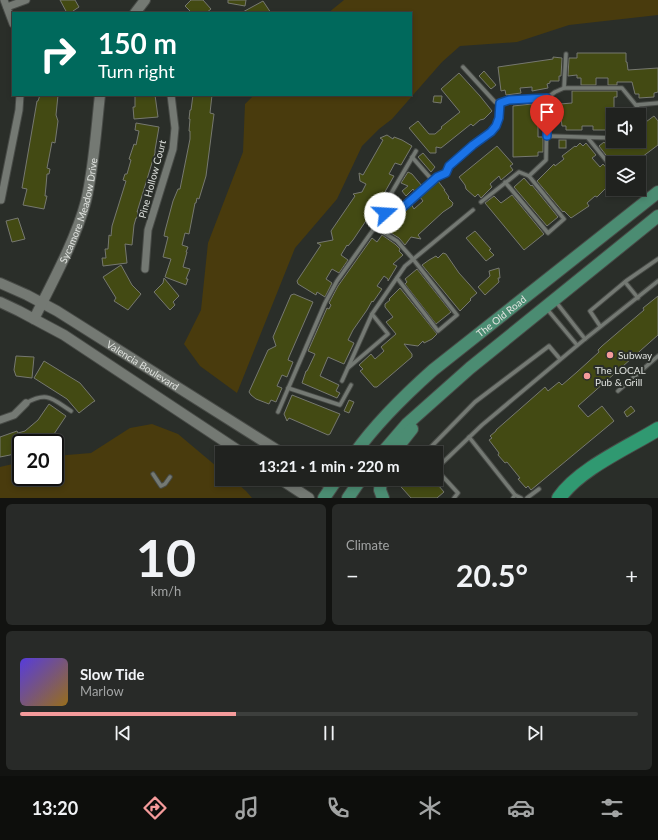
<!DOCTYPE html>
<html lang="en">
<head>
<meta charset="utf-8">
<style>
	:root { --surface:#20221f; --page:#282a28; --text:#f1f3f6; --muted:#a2a4a4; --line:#3d3f3d; --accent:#f59b9b }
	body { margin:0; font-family:Lato,sans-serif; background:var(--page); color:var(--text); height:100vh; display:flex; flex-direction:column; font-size:15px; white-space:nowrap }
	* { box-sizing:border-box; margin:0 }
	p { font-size:13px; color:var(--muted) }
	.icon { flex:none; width:22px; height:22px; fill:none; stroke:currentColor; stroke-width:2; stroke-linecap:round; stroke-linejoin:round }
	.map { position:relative; height:498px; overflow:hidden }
	.drawer { display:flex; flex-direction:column; gap:6px; padding:6px; background:#121311; flex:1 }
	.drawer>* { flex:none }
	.banner { position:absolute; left:12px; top:12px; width:400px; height:84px; border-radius:0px; box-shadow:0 2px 6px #0003,0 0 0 1px var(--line); background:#00695c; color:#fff; overflow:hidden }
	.buttons { position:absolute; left:606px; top:108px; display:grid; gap:8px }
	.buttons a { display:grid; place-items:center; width:40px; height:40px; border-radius:0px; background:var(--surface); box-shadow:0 2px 6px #0003,0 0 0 1px var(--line); font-size:20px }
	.speed { position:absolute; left:12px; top:434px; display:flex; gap:8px; font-size:20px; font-weight:700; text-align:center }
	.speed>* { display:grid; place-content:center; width:52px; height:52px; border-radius:50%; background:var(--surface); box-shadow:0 2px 6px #0003,0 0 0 1px var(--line); line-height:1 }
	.speed .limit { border:2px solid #111; border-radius:6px; background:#fff; color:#111 }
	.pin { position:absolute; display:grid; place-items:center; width:34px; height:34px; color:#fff; margin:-41px -17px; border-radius:50% 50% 50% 0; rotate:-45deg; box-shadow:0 0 4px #0007 }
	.pin .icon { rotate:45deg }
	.me { position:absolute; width:44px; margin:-22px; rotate:71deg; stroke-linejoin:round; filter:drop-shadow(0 0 3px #0008) }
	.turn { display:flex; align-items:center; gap:14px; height:84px; padding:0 20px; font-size:18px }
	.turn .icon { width:52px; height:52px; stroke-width:2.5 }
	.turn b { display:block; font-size:28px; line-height:34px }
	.big { font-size:30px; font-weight:700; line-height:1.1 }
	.drawer .card { flex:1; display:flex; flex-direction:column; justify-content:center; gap:6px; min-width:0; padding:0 14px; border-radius:6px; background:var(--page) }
	.drawer .dial { align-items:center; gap:0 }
	.dial b { font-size:52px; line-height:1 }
	.song { display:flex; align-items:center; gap:12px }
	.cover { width:48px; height:48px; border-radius:6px; background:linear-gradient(135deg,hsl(250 70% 55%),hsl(40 70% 35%)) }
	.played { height:4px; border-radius:2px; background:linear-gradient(90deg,var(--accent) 35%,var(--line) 35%) }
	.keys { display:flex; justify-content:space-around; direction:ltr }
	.heat { display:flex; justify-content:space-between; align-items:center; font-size:22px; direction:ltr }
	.drawer .tiles { flex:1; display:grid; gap:6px; grid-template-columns:1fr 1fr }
	.card:last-child { grid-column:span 2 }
	.trip { position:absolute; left:215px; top:446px; width:228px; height:40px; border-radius:0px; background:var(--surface); box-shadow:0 2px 6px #0003,0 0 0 1px var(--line); font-weight:700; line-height:40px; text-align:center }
	.tabs { display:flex; height:64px; justify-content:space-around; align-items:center; background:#0d0e0c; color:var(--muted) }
	.tabs .icon { width:28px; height:28px }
	.tabs .current { color:var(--accent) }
	.tabs b { font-size:18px; color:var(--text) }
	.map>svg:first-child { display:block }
</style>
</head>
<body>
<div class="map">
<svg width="658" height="498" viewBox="0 0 658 498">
	<rect width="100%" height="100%" fill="#2a2e29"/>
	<g fill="#493b0d">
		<polygon points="344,0 658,0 658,15 569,25 517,42 460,46 442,62 392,119 379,129 362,146 337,199 295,248 237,393 200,366 184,344 201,310 208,243 243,152 245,104 254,95 411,95 411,13 328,13"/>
		<polygon points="152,424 178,434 222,471 222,479 232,479 246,491 252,498 0,498 0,467 21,462 21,477 55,477 55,456 91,453 130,428"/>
	</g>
	<g fill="#434a13" stroke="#767870">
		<polygon points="60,0 75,0 79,7 73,11 75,13 67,13"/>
		<polygon points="191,0 203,0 211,9 206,13 192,13 185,6"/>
		<polygon points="228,0 246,0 245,6 228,3"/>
		<polygon points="263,1 271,13 241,13"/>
		<polygon points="577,53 626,53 626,62 627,62 628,70 658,68 658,92 654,93 654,97 639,98 639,94 635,94 632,82 617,82 617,85 608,85 608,78 596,78 596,85 581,85 581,78 577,78 577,75 568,76 569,58 577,58"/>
		<polygon points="553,57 562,58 561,76 559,76 559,81 550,81 550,83 547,84 548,88 532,91 532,87 520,88 521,93 506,95 505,90 501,91 498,67 553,59"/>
		<polygon points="484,71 496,85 491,89 479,76"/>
		<polygon points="459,73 480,96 492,111 484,119 480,120 473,126 471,124 441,148 436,147 436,153 430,153 409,128 418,121 429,134 435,134 442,128 441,127 460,112 441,89"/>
		<polygon points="572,91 617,91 617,97 614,97 614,115 613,115 613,120 612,120 612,126 609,126 609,130 593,130 593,126 582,126 582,130 566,130 566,126 562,126 561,118 550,119 551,107 560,107 560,104 572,103"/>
		<polygon points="40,95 58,95 56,115 58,121 55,143 52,142 47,168 50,169 49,174 47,174 46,186 45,196 47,196 44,209 23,205 27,189 22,188 37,101 38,101"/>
		<polygon points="135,95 155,95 158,117 134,119 133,107 135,107"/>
		<polygon points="193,95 212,95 210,113 214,114 206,176 199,199 197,198 196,203 195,203 189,234 185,233 182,245 188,247 186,252 187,252 183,267 190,269 186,279 188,279 186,285 165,277 171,259 163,257 168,237 164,236 165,231 173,201 178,189 180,189 190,139 190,131 189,131 190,119 189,119 190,110 191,110"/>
		<polygon points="434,96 442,96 441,103 433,102"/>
		<polygon points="532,104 532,106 538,106 538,110 544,110 542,125 538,125 538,137 543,137 543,152 538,152 538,156 513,157 513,106"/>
		<polygon points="654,116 658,121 658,145 634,163 612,163 599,146 604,142 609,148 617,141 639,141 639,127"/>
		<polygon points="136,123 159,127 155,150 155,153 137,212 138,212 137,218 136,218 134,225 132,245 125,244 127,263 103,266 102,258 106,258 105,249 108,249 109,235 111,236 112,226 126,181 123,180 125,174 127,174 131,160 129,159 134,144 136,145 139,131 135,130"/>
		<polygon points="387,135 393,139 394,137 402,140 412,146 401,165 395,163 389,174 394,176 382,197 353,240 348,246 347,245 341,255 348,260 339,273 332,269 326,279 332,283 325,297 317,292 316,295 298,284 297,281 321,245 317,243 333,240 331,231 355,196 353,194 362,192 366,184 360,181 359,173 363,175 383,140 380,138"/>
		<rect x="559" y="140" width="7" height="8"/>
		<polygon points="580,143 583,146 586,143 596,155 592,158 600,167 603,164 613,175 610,179 612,182 597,197 595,196 587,203 589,206 571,218 564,211 563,212 537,181 554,164 555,166 564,159 562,156 575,146 576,147"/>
		<polygon points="497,146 513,164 510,166 513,170 501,180 499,176 490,184 492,187 481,198 478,194 475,197 466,189 465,185 459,177"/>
		<polygon points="423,153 435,167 431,172 418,157"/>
		<polygon points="408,172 412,174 422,186 415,192 413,189 406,196 402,191 408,186 401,183"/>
		<polygon points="524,178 531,186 532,185 558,217 547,226 514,187"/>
		<polygon points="438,181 445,190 444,190 449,197 448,198 453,203 452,206 443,212 418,235 421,239 411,237 405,245 399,238 386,230 387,228 386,227 389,223 411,204 414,209 423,201 420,197"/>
		<polygon points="512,195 544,234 524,250 485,203 494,196 501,203"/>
		<polygon points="18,218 25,239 12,242 6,221"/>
		<polygon points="475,231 491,249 489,250 494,255 486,261 466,238"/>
		<polygon points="382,235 395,244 400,249 399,251 403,255 393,264 397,266 388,281 388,279 384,276 377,286 382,289 373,302 372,301 367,310 353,330 348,340 354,343 344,364 328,357 320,376 339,385 336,391 340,393 337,398 302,383 306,371 307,371 315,354 308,351 327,308 329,309 331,305 329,303 338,286 372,238 377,242"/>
		<polygon points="443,253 446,254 459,273 477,293 470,299 471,300 460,311 422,265 429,260 436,256 438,258"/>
		<polygon points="121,265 132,285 141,294 128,310 114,301 116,298 103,277"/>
		<polygon points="499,268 500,278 498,278 499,282 485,295 478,287 490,276 489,271"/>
		<polygon points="417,269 451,312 436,324 405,284 407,282 405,279"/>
		<polygon points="164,278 179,296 173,302 175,305 170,310 154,292 163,283"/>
		<polygon points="400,288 437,334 432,339 424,343 423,341 418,346 404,344 412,354 412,357 377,387 374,387 360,371 363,369 359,365 371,354 375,359 384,351 381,347 396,334 386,322 393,317 385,307 385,304 390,300 389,299"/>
		<polygon points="294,294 313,302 289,357 288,360 293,362 287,377 282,375 277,386 282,388 276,402 271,400 269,404 256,399 251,395 249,392 268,350 276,346 273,337 291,295"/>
		<polygon points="658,296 658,335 578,406 588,417 602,406 614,421 531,490 528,486 526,488 518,479 520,478 507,462 505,463 498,455 499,453 489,440 492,438 490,436 496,431 496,430 545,387 548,391 559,382 562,385 577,372 599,352 598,350 602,346 644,310 643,308"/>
		<polygon points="16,356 34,357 32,378 16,376 14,370"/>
		<polygon points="44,361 80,383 95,401 93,402 79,413 67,399 34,378"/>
		<polygon points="292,395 340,414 330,434 328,435 289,418 287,421 284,414"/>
		<polygon points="349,400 354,402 349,413 344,411"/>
		<polygon points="49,404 66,416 52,437 47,440 51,443 21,443 21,451 10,455 0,457 0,437 17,431 18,433 25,431 38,420"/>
		<polygon points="631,406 635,411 627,417 624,412"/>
		<polygon points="394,479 433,479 444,492 437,498 411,498"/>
	</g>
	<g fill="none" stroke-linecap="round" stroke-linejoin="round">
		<defs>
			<g id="lane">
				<polyline points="463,67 495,102 500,103 509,101 547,98 555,92 564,88 622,88 644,115 639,119"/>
				<polyline points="564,88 566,54"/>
				<polyline points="636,105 658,103"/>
				<polyline points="547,136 613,138"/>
				<polyline points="588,138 613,169"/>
				<polyline points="412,157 433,181"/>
				<polyline points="529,176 546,160 547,98"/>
				<polyline points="481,202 519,172 529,176 564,219 548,233 505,182"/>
				<polyline points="385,213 402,208 437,177 445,173 449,166 473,145 491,132 496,126 499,118 500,103"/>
				<polyline points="375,227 397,241 413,259 457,315 438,331 397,278"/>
				<polyline points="625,282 638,298"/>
				<polyline points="556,302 585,339"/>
				<polyline points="547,309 577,345"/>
				<polyline points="600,326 590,311 626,281 658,259"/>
				<polyline points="348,368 388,334 372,314"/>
				<polyline points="342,381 372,314 405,266 473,210"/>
				<polyline points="288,388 340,405 351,385"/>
				<polyline points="618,391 658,356"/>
				<path d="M26,403C48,391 52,399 71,411"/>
				<polyline points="278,412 325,303 337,281 385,213 389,197 416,151"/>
				<polyline points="469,437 515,495 513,498"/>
				<polyline points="425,453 475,402 549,346 560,359"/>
				<polyline points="436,469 482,425 585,339 658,281"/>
				<polyline points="436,469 458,493 454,498"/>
				<polyline points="153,474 161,486 165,484 170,477"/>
				<polyline points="515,495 521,498"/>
				<polyline points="527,498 539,489"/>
			</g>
			<g id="street">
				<polyline points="4,0 13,24"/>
				<polyline points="7,7 26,0"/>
				<polyline points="1,200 19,110 20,95"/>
				<polyline points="145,269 148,230 173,149 175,128 171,95"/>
				<polyline points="0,420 14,415 26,403"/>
			</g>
			<g id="secondary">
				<polyline points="135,13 145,0"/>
				<path id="s1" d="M0,283L27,295L57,311L282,453"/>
				<polyline points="0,302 19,311 64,335 242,453"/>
				<path id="s2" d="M34,319C52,283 76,239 86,201C94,167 96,130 100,95"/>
				<polyline points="280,479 309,498"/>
				<polyline points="320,479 332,487"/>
			</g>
			<g id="primary">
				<path id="s3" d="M355,453C377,422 405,395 433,370L658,192"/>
				<polyline points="382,453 407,424 470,368 658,216"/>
				<polyline points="393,453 412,429"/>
				<polyline points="381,479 380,490 383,498"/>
				<polyline points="324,498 337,479"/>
				<polyline points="348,498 361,479"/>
			</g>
			<path id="highway" d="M559,498C579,469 627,448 658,429"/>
		</defs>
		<use href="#lane" stroke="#484b47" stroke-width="5.5"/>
		<use href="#street" stroke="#484b47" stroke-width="9"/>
		<use href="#secondary" stroke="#484b47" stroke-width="12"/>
		<use href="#primary" stroke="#484b47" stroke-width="14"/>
		<use href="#highway" stroke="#484b47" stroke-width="16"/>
		<use href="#lane" stroke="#747973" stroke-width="3.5"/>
		<use href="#street" stroke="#747973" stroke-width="7"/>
		<use href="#secondary" stroke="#747973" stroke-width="10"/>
		<use href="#primary" stroke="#4b8c72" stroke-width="12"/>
		<use href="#highway" stroke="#309971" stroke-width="14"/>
	</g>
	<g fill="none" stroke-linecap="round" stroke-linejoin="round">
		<defs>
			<polyline id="route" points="385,213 402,208 437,177 446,173 449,166 473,145 491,132 496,126 499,118 500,103 509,100 547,98 547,136"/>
		</defs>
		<use href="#route" stroke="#114b97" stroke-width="10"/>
		<use href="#route" stroke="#1a73e8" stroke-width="7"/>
	</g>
	<g fill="#f59b9b" stroke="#2a2e29" stroke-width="1.5">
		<circle cx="610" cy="355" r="4"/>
		<circle cx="587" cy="376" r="4"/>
	</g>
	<g text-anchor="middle" stroke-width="4" stroke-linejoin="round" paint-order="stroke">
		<g font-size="10" fill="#e0e3df" stroke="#2a2e29">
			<text transform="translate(152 179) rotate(-75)" y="4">Pine Hollow Court</text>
			<text dy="4" stroke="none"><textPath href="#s2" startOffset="118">Sycamore Meadow Drive</textPath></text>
			<text dy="4" stroke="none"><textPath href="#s3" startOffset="201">The Old Road</textPath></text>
			<text dy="4" stroke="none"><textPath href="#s1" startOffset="165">Valencia Boulevard</textPath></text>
		</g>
		<g font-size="10" fill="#e0e3df" stroke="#2a2e29" text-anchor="start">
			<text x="618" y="359">Subway</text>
			<text x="595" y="374">The LOCAL<tspan x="595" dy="12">Pub &amp; Grill</tspan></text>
		</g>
	</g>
</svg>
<div class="buttons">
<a><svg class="icon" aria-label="sound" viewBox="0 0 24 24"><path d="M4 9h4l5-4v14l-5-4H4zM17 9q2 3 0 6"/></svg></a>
<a><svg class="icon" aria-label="layers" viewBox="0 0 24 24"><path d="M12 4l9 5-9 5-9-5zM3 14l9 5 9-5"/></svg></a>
</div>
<div class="speed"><div class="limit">20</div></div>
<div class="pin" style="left:547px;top:136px;background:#d93025"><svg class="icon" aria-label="arrive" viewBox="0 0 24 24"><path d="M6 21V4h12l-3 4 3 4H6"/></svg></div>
<svg class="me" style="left:385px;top:213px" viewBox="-20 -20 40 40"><circle r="19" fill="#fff"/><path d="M0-13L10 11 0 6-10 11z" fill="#1a73e8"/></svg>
<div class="trip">13:21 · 1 min · 220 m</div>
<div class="banner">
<div class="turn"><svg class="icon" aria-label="right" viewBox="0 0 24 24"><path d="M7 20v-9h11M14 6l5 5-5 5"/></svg><div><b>150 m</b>Turn right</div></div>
</div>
</div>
<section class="drawer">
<div class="tiles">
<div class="card dial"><b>10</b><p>km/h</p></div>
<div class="card"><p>Climate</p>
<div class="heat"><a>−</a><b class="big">20.5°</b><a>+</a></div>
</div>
<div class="card">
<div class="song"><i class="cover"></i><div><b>Slow Tide</b><p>Marlow</p></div></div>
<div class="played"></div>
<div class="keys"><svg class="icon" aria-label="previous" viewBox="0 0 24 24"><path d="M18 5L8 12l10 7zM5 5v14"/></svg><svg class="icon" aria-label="pause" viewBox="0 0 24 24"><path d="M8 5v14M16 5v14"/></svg><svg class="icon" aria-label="next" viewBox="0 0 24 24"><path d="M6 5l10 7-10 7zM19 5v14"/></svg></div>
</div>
</div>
</section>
<nav class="tabs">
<b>13:20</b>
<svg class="icon current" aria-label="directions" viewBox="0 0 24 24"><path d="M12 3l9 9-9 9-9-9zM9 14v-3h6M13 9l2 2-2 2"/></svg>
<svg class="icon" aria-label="music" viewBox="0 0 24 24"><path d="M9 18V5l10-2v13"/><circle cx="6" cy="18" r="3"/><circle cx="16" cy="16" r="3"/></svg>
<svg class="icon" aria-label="phone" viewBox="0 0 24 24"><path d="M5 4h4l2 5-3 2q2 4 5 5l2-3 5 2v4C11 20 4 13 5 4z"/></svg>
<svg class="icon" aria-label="climate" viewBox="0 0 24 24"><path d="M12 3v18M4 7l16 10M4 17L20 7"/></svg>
<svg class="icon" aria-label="car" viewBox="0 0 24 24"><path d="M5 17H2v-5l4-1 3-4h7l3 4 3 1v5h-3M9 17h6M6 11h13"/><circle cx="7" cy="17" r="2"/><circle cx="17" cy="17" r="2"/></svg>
<svg class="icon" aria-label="filters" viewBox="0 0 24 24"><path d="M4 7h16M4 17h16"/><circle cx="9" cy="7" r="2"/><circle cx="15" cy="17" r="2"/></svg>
</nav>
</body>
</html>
